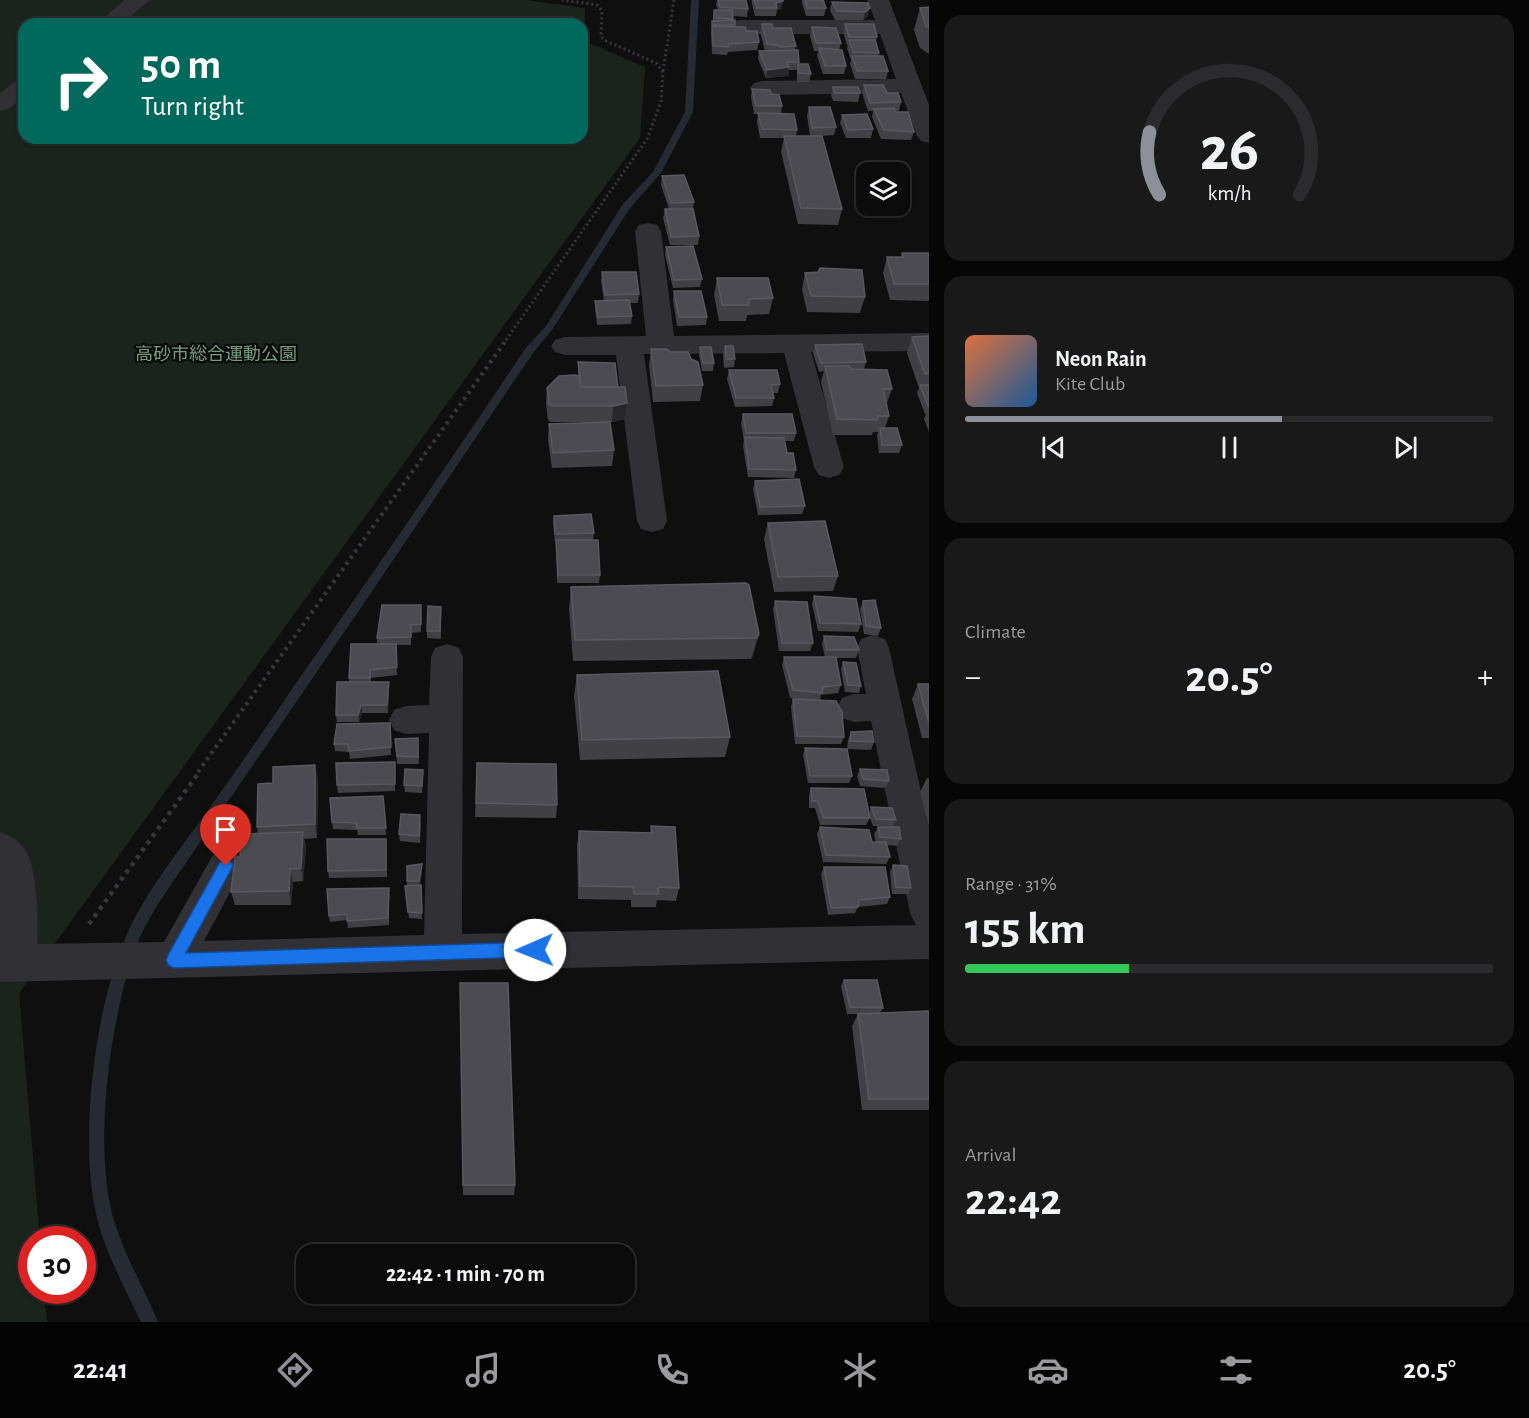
<!DOCTYPE html>
<html lang="en">
<head>
<meta charset="utf-8">
<style>
	:root { --surface:#0b0b0c; --page:#19191a; --text:#f1f3f6; --muted:#9a9b9d; --line:#2b2b2d; --accent:#8c9099 }
	body { margin:0; font-family:"Alegreya Sans","Noto Sans JP",sans-serif; background:var(--page); color:var(--text); height:100vh; display:flex; flex-direction:column; font-size:22px; white-space:nowrap }
	* { box-sizing:border-box; margin:0 }
	p { font-size:20px; color:var(--muted) }
	.icon { flex:none; width:33px; height:33px; fill:none; stroke:currentColor; stroke-width:2; stroke-linecap:round; stroke-linejoin:round }
	.map { position:relative; flex:1; overflow:hidden }
	.side { display:flex; flex-direction:column; gap:15px; padding:15px; background:#060607; width:600px }
	.side>* { flex:none }
	.banner { position:absolute; left:18px; top:18px; width:570px; height:126px; border-radius:18px; box-shadow:0 2px 4px #0004,0 0 0 2px var(--line); background:#00695c; color:#fff; overflow:hidden }
	.buttons { position:absolute; left:856px; top:162px; display:grid; gap:12px }
	.buttons a { display:grid; place-items:center; width:54px; height:54px; border-radius:12px; background:var(--surface); box-shadow:0 2px 4px #0004,0 0 0 2px var(--line); font-size:30px }
	.speed { position:absolute; left:18px; top:1226px; display:flex; gap:12px; font-size:30px; font-weight:700; text-align:center }
	.speed>* { display:grid; place-content:center; width:78px; height:78px; border-radius:50%; background:var(--surface); box-shadow:0 2px 4px #0004,0 0 0 2px var(--line); line-height:1 }
	.speed .limit { border:9px solid #d22; background:#fff; color:#111 }
	.pin { position:absolute; display:grid; place-items:center; width:51px; height:51px; color:#fff; margin:-62px -26px; border-radius:50% 50% 50% 0; rotate:-45deg; box-shadow:0 0 6px #0007 }
	.pin .icon { rotate:45deg }
	.me { position:absolute; width:66px; margin:-33px; rotate:269deg; stroke-linejoin:round; filter:drop-shadow(0 0 4px #0008) }
	.turn { display:flex; align-items:center; gap:21px; height:126px; padding:0 24px; font-size:27px }
	.turn .icon { width:78px; height:78px; stroke-width:2.5 }
	.turn b { display:block; font-size:42px; line-height:51px }
	.big { font-size:45px; font-weight:700; line-height:1.1 }
	.side .card { flex:1; display:flex; flex-direction:column; justify-content:center; gap:9px; min-width:0; padding:0 21px; border-radius:18px; background:var(--page) }
	.side .dial { align-items:center; gap:0 }
	.dial svg { height:156px; overflow:visible; fill:none; stroke:var(--line); stroke-width:7; stroke-linecap:round; text-anchor:middle }
	.dial text { fill:var(--text); stroke:none }
	.song { display:flex; align-items:center; gap:18px }
	.cover { width:72px; height:72px; border-radius:9px; background:linear-gradient(135deg,hsl(20 70% 55%),hsl(210 70% 35%)) }
	.played { height:6px; border-radius:3px; background:linear-gradient(90deg,var(--accent) 60%,var(--line) 60%) }
	.keys { display:flex; justify-content:space-around; direction:ltr }
	.heat { display:flex; justify-content:space-between; align-items:center; font-size:33px; direction:ltr }
	.charge { height:9px; border-radius:4px; background:linear-gradient(90deg,#34c759 31%,var(--line) 0) }
	.trip { position:absolute; left:296px; top:1244px; width:339px; height:60px; border-radius:18px; background:var(--surface); box-shadow:0 2px 4px #0004,0 0 0 2px var(--line); font-weight:700; line-height:60px; text-align:center }
	.tab-bar { display:flex; height:96px; justify-content:space-around; align-items:center; background:#040405; color:var(--muted) }
	.tab-bar .icon { width:42px; height:42px }
	.tab-bar .on { color:var(--accent) }
	.tab-bar b { font-size:27px; color:var(--text) }
	main { display:flex; flex:1; min-height:0 }
	.map>svg:first-child { display:block }
</style>
</head>
<body>
<main>
<div class="map">
<svg width="929" height="1322" viewBox="0 0 929 1322">
	<rect width="100%" height="100%" fill="#0f0f10"/>
	<path fill="#1b231d" fill-rule="evenodd" d="M0,0H526L585,8L584,41L645,67L640,138L19,993L40,1239H32V1290H44L47,1322H0ZM24,24H582V138H24Z"/>
	<g fill="none" stroke-linecap="round" stroke-linejoin="round">
		<path fill="#262b33" fill-rule="evenodd" d="M691,0H699L693,112L661,173L630,208L552,330L533,353L360,609L172,883C156,906 142,929 133,955C110,1024 94,1142 112,1213C122,1252 143,1285 158,1322H141C124,1286 103,1249 95,1209C79,1127 96,994 134,919C154,882 181,847 206,813C235,772 264,731 292,689C371,576 449,463 525,349L546,326L623,204L653,172L685,112Z"/>
		<g stroke="#36373c" stroke-width="3" stroke-dasharray="2 3" stroke-linecap="butt">
			<polyline points="663,71 674,0"/>
			<polyline points="506,340 647,139 661,102 663,72 656,63 604,40 601,36 602,11 597,5 562,0"/>
		</g>
		<polyline stroke="#36373c" stroke-width="4" stroke-dasharray="3 4.5" stroke-linecap="butt" points="198,772 507,339"/>
		<polyline stroke="#36373c" stroke-width="4.5" stroke-dasharray="4 5" stroke-linecap="butt" points="89,924 200,771"/>
		<g fill="#303035" fill-rule="evenodd">
			<polygon points="125,0 150,0 121,24 96,24"/>
			<polygon points="867,0 889,0 929,105 929,143 921,141 917,136 901,93 762,95 754,93 750,88 754,83 762,81 896,79 880,34 740,34 732,32 729,27 732,22 740,20 875,20"/>
			<polygon points="24,79 24,97 8,109 0,111 0,93 16,81"/>
			<polygon points="648,223 657,225 661,231 674,336 929,333 929,351 811,352 844,467 839,475 829,478 819,475 814,467 784,353 644,354 667,521 663,529 652,532 641,529 637,521 616,355 565,355 555,352 551,346 555,340 565,337 646,336 635,231 639,225"/>
			<path d="M873,635L885,639L889,648L929,828V959L0,982V832C11,836 20,841 26,851C37,868 39,924 37,944L164,942L213,855L226,850L239,855L244,866L204,941L424,935L429,733L406,734L394,730L389,720L394,710L406,706L429,705L431,657L435,648L447,644L459,648L463,657L462,934L916,925L910,913L871,721L854,722L842,718L837,708L842,698L854,694H866L857,648L861,639Z"/>
		</g>
	</g>
	<g fill="#404045">
		<polygon points="717,0 746,0 748,9 747,17 733,16 733,20 735,25 735,27 746,31 759,42 757,50 728,52 727,55 712,54 711,34 714,10 718,10 716,5"/>
		<polygon points="752,0 783,0 781,9 777,10 776,16 755,16 752,4"/>
		<polygon points="802,0 823,0 826,8 824,16 806,16 802,3"/>
		<polygon points="832,2 868,3 868,16 863,20 835,20 830,10"/>
		<polygon points="929,7 929,54 920,48 914,30 920,8"/>
		<polygon points="762,24 773,28 796,46 795,50 799,62 799,64 811,74 809,82 797,82 797,70 789,70 788,76 766,78 758,59 759,51 765,51 760,32"/>
		<polygon points="845,24 877,37 876,41 879,53 878,56 888,71 886,79 855,79 850,64 851,60 847,48 848,45 847,45 843,32"/>
		<polygon points="812,27 841,43 839,50 846,66 844,74 823,74 817,56 818,51 814,51 810,36"/>
		<polygon points="864,85 887,93 901,102 899,111 895,111 914,132 911,140 881,139 872,117 873,111 868,111 862,93"/>
		<polygon points="833,87 860,93 858,102 833,101 831,95"/>
		<polygon points="752,89 771,94 782,106 781,114 797,130 796,136 810,136 807,116 809,107 836,127 834,135 822,136 842,209 838,225 798,224 781,152 784,138 760,138 757,122 758,114 754,114 751,97"/>
		<polygon points="842,115 873,129 871,138 846,138 840,123"/>
		<polygon points="662,176 694,202 693,209 699,236 698,245 670,245 663,218 665,209 669,209 661,185"/>
		<polygon points="666,247 702,279 700,287 673,288 665,255"/>
		<polygon points="902,253 929,253 929,301 890,300 883,273 887,257 901,257"/>
		<polygon points="602,272 639,294 638,303 629,303 632,316 631,324 597,325 595,309 595,301 604,301 601,281"/>
		<polygon points="805,273 865,297 860,313 807,312 802,289"/>
		<polygon points="717,278 773,298 769,314 747,315 746,321 719,321 714,295"/>
		<polygon points="674,291 707,317 706,325 677,326 673,300"/>
		<polygon points="929,336 929,432 924,419 926,414 925,414 917,393 919,388 907,353 912,337"/>
		<polygon points="815,345 866,362 864,369 892,389 886,405 889,416 885,428 902,445 899,453 879,453 877,436 878,432 873,432 872,435 833,435 821,382 824,371 819,372 813,353"/>
		<polygon points="725,346 735,359 734,367 724,368 723,355"/>
		<polygon points="700,347 714,363 713,371 702,371 699,355"/>
		<polygon points="651,349 703,385 700,401 653,402 649,365"/>
		<polygon points="578,362 618,387 625,419 612,422 551,422 548,420 546,404 547,388 578,376"/>
		<polygon points="729,370 780,384 778,393 773,393 774,398 772,406 735,407 727,379"/>
		<polygon points="743,414 796,433 794,441 784,441 787,453 796,470 794,478 748,477 743,446 744,441 741,423"/>
		<polygon points="549,424 614,450 612,466 552,468 548,440"/>
		<polygon points="755,481 805,506 802,514 758,515 753,489"/>
		<polygon points="554,516 594,533 593,540 600,575 599,583 557,583 556,542 555,542 553,524"/>
		<polygon points="768,523 838,576 833,591 774,592 764,539"/>
		<polygon points="571,587 759,634 753,656 751,659 573,661 569,609"/>
		<polygon points="814,596 861,624 858,632 818,631 812,604"/>
		<polygon points="775,601 813,643 810,651 779,651 773,609"/>
		<polygon points="863,601 881,628 878,636 864,634 860,609"/>
		<polygon points="421,605 421,632 411,633 411,645 396,645 397,675 371,678 371,682 389,690 388,713 362,713 359,722 337,722 336,715 349,682 349,678 377,644 377,638"/>
		<polygon points="441,607 441,639 427,638 427,631"/>
		<polygon points="824,636 859,650 856,658 836,658 841,685 838,693 821,695 820,700 844,737 841,744 795,744 791,707 793,699 808,700 790,698 782,665 784,657 825,657 822,644"/>
		<polygon points="843,662 861,686 859,693 845,692 841,669"/>
		<polygon points="577,675 730,737 725,757 580,760 574,696"/>
		<polygon points="918,684 929,684 929,738 922,738 912,699"/>
		<polygon points="390,723 391,755 350,759 349,752 335,751 334,744"/>
		<polygon points="851,732 874,742 871,750 847,749 848,740"/>
		<polygon points="418,738 419,764 397,764 395,739"/>
		<polygon points="805,748 852,776 849,783 808,783 803,755"/>
		<polygon points="477,763 557,805 556,818 475,817"/>
		<polygon points="395,769 395,791 338,793 337,785"/>
		<polygon points="860,769 889,781 885,788 860,786 857,776"/>
		<polygon points="423,778 422,793 405,792 404,785"/>
		<polygon points="927,778 929,778 929,827 920,792"/>
		<polygon points="318,779 317,838 304,839 306,846 303,881 293,882 291,905 235,905 231,892 240,857 258,833 257,827"/>
		<polygon points="811,788 869,814 871,807 896,820 892,827 873,826 870,818 866,825 820,825 815,808 809,808 809,795"/>
		<polygon points="383,796 386,835 358,835 357,830 333,829 332,822"/>
		<polygon points="421,822 420,843 400,841 399,834"/>
		<polygon points="651,826 679,888 676,901 657,900 656,907 631,907 631,900 578,899 577,845 579,831 650,833"/>
		<polygon points="820,827 872,842 876,842 874,834 878,827 901,839 897,846 887,845 890,857 886,864 823,862 817,834"/>
		<polygon points="386,839 387,877 329,878 328,871"/>
		<polygon points="422,864 422,871 420,885 422,919 409,918 405,886 407,886 407,881"/>
		<polygon points="893,865 911,888 908,894 892,894 890,872"/>
		<polygon points="824,867 890,897 887,904 858,907 855,913 828,915 821,874"/>
		<polygon points="389,888 389,925 348,928 347,920 330,922 329,916"/>
		<polygon points="844,980 883,1008 880,1013 929,1011 929,1110 862,1110 852,1026 858,1014 869,1014 847,1014 841,986"/>
		<polygon points="460,983 515,1185 514,1195 463,1195"/>
	</g>
	<g fill="#28282b">
		<polygon points="783,1 781,9 777,10 776,3"/>
		<polygon points="870,8 868,16 863,20 865,12"/>
		<polygon points="789,67 788,76 766,78 767,70"/>
		<polygon points="627,403 625,419 612,422 613,406"/>
		<polygon points="759,634 753,656 751,659 757,638"/>
		<polygon points="389,682 389,690 388,713 387,705"/>
		<polygon points="361,705 362,713 359,722 358,715"/>
		<polygon points="315,765 318,779 317,838 315,824"/>
		<polygon points="303,832 306,846 303,881 301,868"/>
		<polygon points="422,864 422,871 420,887 419,881"/>
		<polygon points="290,869 293,882 291,905 289,891"/>
	</g>
	<g fill="#4b4b51" stroke="#585860" stroke-width="1.5">
		<polygon points="718,0 746,0 748,9 720,7"/>
		<polygon points="754,0 783,0 783,1 776,3 777,8 757,8"/>
		<polygon points="805,0 823,0 826,8 807,8"/>
		<polygon points="832,2 868,3 870,8 865,12 837,11"/>
		<polygon points="929,7 929,28 926,26 920,8"/>
		<polygon points="714,10 732,10 733,19 714,18"/>
		<polygon points="735,20 735,25 712,25 712,21"/>
		<polygon points="762,24 772,24 773,28 791,28 796,46 779,47 778,45 767,44"/>
		<polygon points="845,24 874,24 877,37 849,37"/>
		<polygon points="712,26 745,27 746,31 757,31 759,42 729,44 728,47 713,46"/>
		<polygon points="812,27 836,28 841,43 816,43"/>
		<polygon points="849,40 875,40 879,53 853,52"/>
		<polygon points="819,48 842,50 846,66 825,66"/>
		<polygon points="798,50 799,62 787,62 789,67 767,70 759,51"/>
		<polygon points="852,56 883,56 888,71 857,71"/>
		<polygon points="798,64 808,64 811,74 798,73"/>
		<polygon points="864,85 883,85 887,93 898,93 901,102 870,103"/>
		<polygon points="833,87 858,87 860,93 835,93"/>
		<polygon points="752,89 770,90 771,94 779,95 782,106 756,106"/>
		<polygon points="809,107 830,107 836,127 812,128"/>
		<polygon points="894,108 895,112 908,112 914,132 884,130 874,109"/>
		<polygon points="758,113 794,114 797,130 762,129"/>
		<polygon points="867,114 873,129 848,130 842,115"/>
		<polygon points="784,136 822,136 842,209 801,208"/>
		<polygon points="684,175 694,202 671,203 662,176"/>
		<polygon points="665,209 693,209 699,236 671,237"/>
		<polygon points="693,246 702,279 674,280 666,247"/>
		<polygon points="902,253 929,253 929,284 894,284 887,257 903,257"/>
		<polygon points="820,268 862,270 865,297 811,296 805,273 818,272"/>
		<polygon points="602,272 636,272 639,294 605,295"/>
		<polygon points="717,278 768,278 773,298 749,299 749,305 722,305"/>
		<polygon points="674,291 701,291 707,317 679,317"/>
		<polygon points="629,300 632,316 598,317 595,301"/>
		<polygon points="929,336 929,373 925,374 912,337"/>
		<polygon points="862,344 866,362 821,363 815,345"/>
		<polygon points="725,346 733,346 735,359 726,359"/>
		<polygon points="700,347 711,347 714,363 703,363"/>
		<polygon points="651,349 666,349 671,352 688,352 691,359 698,362 703,385 656,386"/>
		<polygon points="578,362 615,363 618,387 581,387"/>
		<polygon points="825,366 849,366 851,369 887,370 892,389 883,389 889,416 878,416 877,420 837,419"/>
		<polygon points="729,370 777,370 780,384 771,385 774,398 736,398"/>
		<polygon points="575,375 579,376 581,387 625,387 627,403 613,406 552,406 549,404 547,388 559,376"/>
		<polygon points="920,385 929,385 929,406 928,406"/>
		<polygon points="743,414 792,414 796,433 746,433"/>
		<polygon points="610,422 614,450 553,453 549,424"/>
		<polygon points="880,428 897,428 902,445 882,445"/>
		<polygon points="745,437 784,438 787,453 793,453 796,470 749,469"/>
		<polygon points="799,479 805,506 760,507 755,481"/>
		<polygon points="591,514 594,533 555,534 554,516"/>
		<polygon points="825,521 838,576 778,577 768,523"/>
		<polygon points="556,540 598,540 600,575 558,575"/>
		<polygon points="746,583 749,585 759,634 757,638 575,640 571,587"/>
		<polygon points="814,596 856,599 861,624 820,623"/>
		<polygon points="875,600 881,628 866,626 863,601"/>
		<polygon points="775,601 807,602 813,643 782,643"/>
		<polygon points="382,605 421,605 421,624 411,625 411,637 377,638"/>
		<polygon points="428,606 441,607 440,631 427,631"/>
		<polygon points="824,636 854,637 859,650 827,650"/>
		<polygon points="351,644 396,644 397,667 370,670 370,678 349,678"/>
		<polygon points="784,657 836,657 841,685 823,687 822,693 793,690"/>
		<polygon points="843,662 856,663 861,686 848,685"/>
		<polygon points="718,671 730,737 582,740 577,675"/>
		<polygon points="337,682 389,682 387,705 361,705 358,715 336,715"/>
		<polygon points="918,684 929,684 929,723"/>
		<polygon points="793,699 836,701 842,712 844,737 797,736"/>
		<polygon points="390,723 391,747 349,751 348,744 334,744 337,724"/>
		<polygon points="872,731 874,742 850,741 851,732"/>
		<polygon points="418,738 418,757 397,756 395,739"/>
		<polygon points="805,748 847,749 852,776 810,776"/>
		<polygon points="395,762 395,784 337,785 336,763"/>
		<polygon points="477,763 556,764 557,805 476,803"/>
		<polygon points="315,765 315,824 257,827 258,784 273,783 273,767"/>
		<polygon points="405,769 423,770 422,786 404,785"/>
		<polygon points="860,769 887,770 889,781 863,779"/>
		<polygon points="811,788 864,789 870,818 823,818 818,801 812,801"/>
		<polygon points="383,796 386,828 357,828 356,823 332,822 330,798"/>
		<polygon points="871,807 892,808 896,820 876,819"/>
		<polygon points="401,814 420,815 419,836 399,834"/>
		<polygon points="651,826 675,827 679,888 658,887 659,894 634,894 633,887 580,886 579,831 652,833"/>
		<polygon points="820,827 869,830 872,842 886,842 890,857 826,855"/>
		<polygon points="878,827 899,827 901,839 880,837"/>
		<polygon points="303,832 301,868 290,869 289,891 231,892 235,857 240,857 241,834"/>
		<polygon points="327,839 386,839 386,870 328,871"/>
		<polygon points="422,864 419,881 407,881 407,866"/>
		<polygon points="893,865 907,866 911,888 896,887"/>
		<polygon points="824,867 885,867 890,897 859,900 858,907 831,908"/>
		<polygon points="421,885 422,913 408,912 405,886"/>
		<polygon points="389,888 388,918 347,921 347,914 329,916 327,889"/>
		<polygon points="844,980 877,980 883,1008 850,1007"/>
		<polygon points="460,983 508,983 515,1185 463,1185"/>
		<polygon points="929,1011 929,1099 869,1099 858,1014"/>
	</g>
	<polygon fill="#1a73e8" stroke="#114b97" stroke-width="1.5" points="226,860 231,862 233,866 186,953 535,942 541,945 543,950 541,955 535,957 174,968 168,965 166,960 168,955 220,862"/>
	<g text-anchor="middle" stroke-width="4.5" stroke-linejoin="round" paint-order="stroke">
		<g font-size="18" fill="#779c80" stroke="#0a0a0b">
			<text x="216" y="360">高砂市総合運動公園</text>
		</g>
	</g>
</svg>
<div class="buttons">
<a><svg class="icon" aria-label="layers" viewBox="0 0 24 24"><path d="M12 4l9 5-9 5-9-5zM3 14l9 5 9-5"/></svg></a>
</div>
<div class="speed"><div class="limit">30</div></div>
<div class="pin" style="left:226px;top:866px;background:#d93025"><svg class="icon" aria-label="arrive" viewBox="0 0 24 24"><path d="M6 21V4h12l-3 4 3 4H6"/></svg></div>
<svg class="me" style="left:535px;top:950px" viewBox="-20 -20 40 40"><circle r="19" fill="#fff"/><path d="M0-13L10 11 0 6-10 11z" fill="#1a73e8"/></svg>
<div class="trip">22:42 · 1 min · 70 m</div>
<div class="banner">
<div class="turn"><svg class="icon" aria-label="right" viewBox="0 0 24 24"><path d="M7 20v-9h11M14 6l5 5-5 5"/></svg><div><b>50 m</b>Turn right</div></div>
</div>
</div>
<section class="side">
<div class="card dial"><svg viewBox="0 0 100 80">
<path d="M14 69A42 42 0 1 1 86 69"/>
<path d="M14 69A42 42 0 0 1 9 37" stroke="#8c9099"/>
<text x="50" y="56" font-size="32" font-weight="700">26</text>
<text x="50" y="72" font-size="11">km/h</text>
</svg></div>
<div class="card">
<div class="song"><i class="cover"></i><div><b>Neon Rain</b><p>Kite Club</p></div></div>
<div class="played"></div>
<div class="keys"><svg class="icon" aria-label="previous" viewBox="0 0 24 24"><path d="M18 5L8 12l10 7zM5 5v14"/></svg><svg class="icon" aria-label="pause" viewBox="0 0 24 24"><path d="M8 5v14M16 5v14"/></svg><svg class="icon" aria-label="next" viewBox="0 0 24 24"><path d="M6 5l10 7-10 7zM19 5v14"/></svg></div>
</div>
<div class="card"><p>Climate</p>
<div class="heat"><a>−</a><b class="big">20.5°</b><a>+</a></div>
</div>
<div class="card"><p>Range · 31%</p><b class="big">155 km</b><div class="charge"></div></div>
<div class="card"><p>Arrival</p><b class="big">22:42</b></div>
</section>
</main>
<nav class="tab-bar">
<b>22:41</b>
<svg class="icon on" aria-label="directions" viewBox="0 0 24 24"><path d="M12 3l9 9-9 9-9-9zM9 14v-3h6M13 9l2 2-2 2"/></svg>
<svg class="icon" aria-label="music" viewBox="0 0 24 24"><path d="M9 18V5l10-2v13"/><circle cx="6" cy="18" r="3"/><circle cx="16" cy="16" r="3"/></svg>
<svg class="icon" aria-label="phone" viewBox="0 0 24 24"><path d="M5 4h4l2 5-3 2q2 4 5 5l2-3 5 2v4C11 20 4 13 5 4z"/></svg>
<svg class="icon" aria-label="climate" viewBox="0 0 24 24"><path d="M12 3v18M4 7l16 10M4 17L20 7"/></svg>
<svg class="icon" aria-label="car" viewBox="0 0 24 24"><path d="M5 17H2v-5l4-1 3-4h7l3 4 3 1v5h-3M9 17h6M6 11h13"/><circle cx="7" cy="17" r="2"/><circle cx="17" cy="17" r="2"/></svg>
<svg class="icon" aria-label="filters" viewBox="0 0 24 24"><path d="M4 7h16M4 17h16"/><circle cx="9" cy="7" r="2"/><circle cx="15" cy="17" r="2"/></svg>
<b>20.5°</b>
</nav>
</body>
</html>
